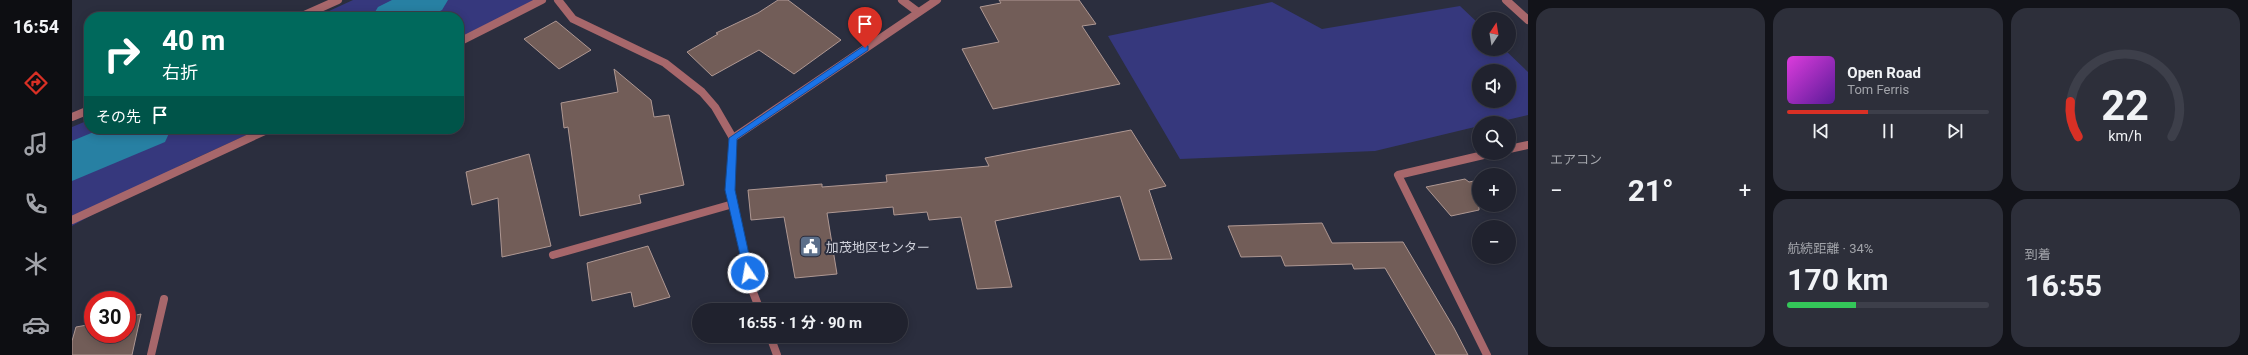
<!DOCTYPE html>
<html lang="ja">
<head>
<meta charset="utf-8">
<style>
	:root { --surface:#20222e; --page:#2d2f3a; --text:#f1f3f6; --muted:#a2a4aa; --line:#3d3f4a; --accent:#d93025 }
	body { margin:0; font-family:Roboto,"Noto Sans JP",sans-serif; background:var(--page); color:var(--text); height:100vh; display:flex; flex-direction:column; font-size:15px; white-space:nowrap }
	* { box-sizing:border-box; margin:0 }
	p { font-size:13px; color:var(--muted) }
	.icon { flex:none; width:22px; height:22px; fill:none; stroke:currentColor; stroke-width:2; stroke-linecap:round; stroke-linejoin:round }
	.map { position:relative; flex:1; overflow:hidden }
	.sheet { display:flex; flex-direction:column; gap:8px; padding:8px; background:#121319; width:720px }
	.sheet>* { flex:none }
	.banner { position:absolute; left:12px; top:12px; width:380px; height:122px; border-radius:16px; box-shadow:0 2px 10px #0003,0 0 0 1px var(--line); background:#00695c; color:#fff; overflow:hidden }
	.needle { width:26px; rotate:12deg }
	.buttons { position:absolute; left:1400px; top:12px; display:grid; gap:8px }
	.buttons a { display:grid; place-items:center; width:44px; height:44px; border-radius:50%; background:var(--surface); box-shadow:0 2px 10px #0003,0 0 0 1px var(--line); font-size:20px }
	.speed { position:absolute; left:12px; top:291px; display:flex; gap:8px; font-size:20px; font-weight:700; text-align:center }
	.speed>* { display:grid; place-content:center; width:52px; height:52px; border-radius:50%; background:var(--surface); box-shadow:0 2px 10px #0003,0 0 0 1px var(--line); line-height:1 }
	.speed .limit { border:6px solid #d22; background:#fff; color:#111 }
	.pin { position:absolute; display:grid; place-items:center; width:34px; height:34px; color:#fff; margin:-41px -17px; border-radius:50% 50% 50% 0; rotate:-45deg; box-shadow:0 0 4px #0007 }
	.pin .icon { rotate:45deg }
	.me { position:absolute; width:44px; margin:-22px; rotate:348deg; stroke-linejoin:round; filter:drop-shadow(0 0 3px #0008) }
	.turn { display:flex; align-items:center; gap:14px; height:84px; padding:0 12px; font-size:18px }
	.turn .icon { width:52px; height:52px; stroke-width:2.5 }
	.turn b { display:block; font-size:28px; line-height:34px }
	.then { display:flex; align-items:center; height:38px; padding:0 12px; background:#0003; gap:8px; font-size:15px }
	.big { font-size:30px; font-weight:700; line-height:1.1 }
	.sheet .widget { flex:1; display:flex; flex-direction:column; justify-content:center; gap:6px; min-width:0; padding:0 14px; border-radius:16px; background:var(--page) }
	.sheet .dial { align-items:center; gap:0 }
	.dial svg { height:104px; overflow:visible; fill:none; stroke:var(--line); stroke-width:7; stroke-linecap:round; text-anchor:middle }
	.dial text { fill:var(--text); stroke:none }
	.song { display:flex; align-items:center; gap:12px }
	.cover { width:48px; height:48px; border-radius:6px; background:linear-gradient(135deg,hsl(300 70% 55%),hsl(270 70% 35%)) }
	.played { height:4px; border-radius:2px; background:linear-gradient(90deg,var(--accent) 40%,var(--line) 40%) }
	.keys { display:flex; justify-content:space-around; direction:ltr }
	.heat { display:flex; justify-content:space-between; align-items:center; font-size:22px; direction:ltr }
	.charge { height:6px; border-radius:3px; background:linear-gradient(90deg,#34c759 34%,var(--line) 0) }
	.sheet .tiles { flex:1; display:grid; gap:8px; grid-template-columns:repeat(3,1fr) }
	.widget:first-child { grid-row:span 2 }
	.trip { position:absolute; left:620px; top:303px; width:216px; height:40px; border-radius:20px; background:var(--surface); box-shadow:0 2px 10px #0003,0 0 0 1px var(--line); font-weight:700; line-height:40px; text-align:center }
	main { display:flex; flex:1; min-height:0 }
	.dock { display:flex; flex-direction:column; width:72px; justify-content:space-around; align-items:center; background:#0d0e12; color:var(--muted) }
	.dock .icon { width:28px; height:28px }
	.dock .selected { color:var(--accent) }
	.dock b { font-size:18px; color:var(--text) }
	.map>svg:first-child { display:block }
</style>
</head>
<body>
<main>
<nav class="dock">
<b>16:54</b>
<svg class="icon selected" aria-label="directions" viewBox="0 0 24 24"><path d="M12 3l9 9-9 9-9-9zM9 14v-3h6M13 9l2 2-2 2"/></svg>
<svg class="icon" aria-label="music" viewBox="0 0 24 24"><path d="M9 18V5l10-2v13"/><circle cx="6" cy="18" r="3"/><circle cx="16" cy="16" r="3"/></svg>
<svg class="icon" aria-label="phone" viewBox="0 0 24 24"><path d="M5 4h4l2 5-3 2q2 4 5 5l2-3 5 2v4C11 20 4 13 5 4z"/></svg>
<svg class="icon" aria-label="climate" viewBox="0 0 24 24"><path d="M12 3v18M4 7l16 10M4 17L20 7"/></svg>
<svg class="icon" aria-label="car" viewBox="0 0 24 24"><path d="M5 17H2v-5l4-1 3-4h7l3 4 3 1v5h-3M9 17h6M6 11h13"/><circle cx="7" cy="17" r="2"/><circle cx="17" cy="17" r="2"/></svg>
</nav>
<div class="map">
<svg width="1456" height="355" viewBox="0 0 1456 355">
	<rect width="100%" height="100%" fill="#2b2e3e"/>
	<g fill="#36387d" fill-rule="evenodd">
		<polygon points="281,0 470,0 387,38 387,17 244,17"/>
		<path d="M1200,2L1250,29L1388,6L1407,24V49H1432L1456,72V115L1422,123H1407V126L1303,151L1108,159L1036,36ZM1407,71H1437V101H1407Z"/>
		<polygon points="17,120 17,129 188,129 109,165 0,226 0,127"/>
	</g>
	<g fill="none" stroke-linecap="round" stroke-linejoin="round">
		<g fill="#2780a3" fill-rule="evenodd">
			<polygon points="320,0 376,0 370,10 356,17 300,17 306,7"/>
			<polygon points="29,129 99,129 93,142 0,181 0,141"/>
		</g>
	</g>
	<g fill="#725d58" stroke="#af9893">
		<polygon points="706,0 716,0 769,40 722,74 687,50 640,76 615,52 646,34 644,33 686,13"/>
		<polygon points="927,0 1007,0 1024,24 1010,26 1048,84 921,109 890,49 927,42 908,7 929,3"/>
		<polygon points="484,21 519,50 487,69 452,39"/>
		<polygon points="542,69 579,100 582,117 597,115 612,185 567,195 569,203 508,216 496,127 492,128 489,103 546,92"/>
		<polygon points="1059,130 1094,186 1077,190 1100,259 1068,260 1048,196 923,221 940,287 905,289 889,217 857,220 855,212 822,215 821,207 755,213 765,274 723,278 712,217 679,220 676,190 750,184 750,187 815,182 814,175 917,166 913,158"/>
		<polygon points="457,154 479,246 430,257 426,198 400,205 394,172"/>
		<polygon points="1393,179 1397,182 1407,180 1407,210 1379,216 1354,187"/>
		<polygon points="1250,223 1260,243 1331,242 1382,328 1396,355 1364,355 1313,268 1282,269 1280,264 1213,266 1209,256 1169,257 1156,226"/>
		<polygon points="576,246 598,297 562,307 559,292 520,301 515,263"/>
		<polygon points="69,314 60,355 0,355 0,341 4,327 21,324 21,334 55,334 55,317"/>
	</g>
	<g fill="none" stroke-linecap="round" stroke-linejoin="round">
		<g stroke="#a7676b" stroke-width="8">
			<polyline points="481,255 661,204"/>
			<polyline points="79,355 92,299"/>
		</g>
		<g stroke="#a7676b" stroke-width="8">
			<polyline points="486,0 501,19 593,63 630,92 643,107 661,138 658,190 679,287 688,310"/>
			<polyline points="830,0 846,12"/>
			<polyline points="1434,0 1456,20"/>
			<polyline points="228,17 266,0"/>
			<polyline points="387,42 470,0"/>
			<polyline points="0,117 17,110"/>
			<polyline points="1437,149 1456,145"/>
			<polyline points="0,220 197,129"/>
			<polyline points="698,336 705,355"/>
			<polyline points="1415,355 1326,175 1420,153"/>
		</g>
		<polyline stroke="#a7676b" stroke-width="8" points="661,138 865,0"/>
	</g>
	<polygon fill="#1a73e8" stroke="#114b97" points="793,45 796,46 796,50 665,139 663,190 681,273 680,276 673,276 653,190 657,138"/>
	<defs>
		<symbol id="civic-square" viewBox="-11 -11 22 22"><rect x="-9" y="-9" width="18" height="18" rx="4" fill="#5c6f8a" stroke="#2b2e3e"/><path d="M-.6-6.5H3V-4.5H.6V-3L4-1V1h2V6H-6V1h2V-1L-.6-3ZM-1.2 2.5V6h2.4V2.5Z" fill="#fff"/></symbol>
	</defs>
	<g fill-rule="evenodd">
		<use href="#civic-square" x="726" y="234" width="25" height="25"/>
	</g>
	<g text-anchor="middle" stroke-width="4" stroke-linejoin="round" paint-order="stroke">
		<g font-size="13" fill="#cfd1db" stroke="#2b2e3e" text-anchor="start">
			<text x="754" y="252">加茂地区センター</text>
		</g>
	</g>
</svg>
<div class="buttons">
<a><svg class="needle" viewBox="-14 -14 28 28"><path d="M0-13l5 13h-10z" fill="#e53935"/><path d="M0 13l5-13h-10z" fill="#a2a4aa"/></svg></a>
<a><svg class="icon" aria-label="sound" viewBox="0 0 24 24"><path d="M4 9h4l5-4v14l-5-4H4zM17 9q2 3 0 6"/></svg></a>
<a><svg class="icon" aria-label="search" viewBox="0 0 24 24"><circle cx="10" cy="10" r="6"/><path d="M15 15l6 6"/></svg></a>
<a>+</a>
<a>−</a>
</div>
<div class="speed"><div class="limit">30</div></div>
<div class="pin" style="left:793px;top:48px;background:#d93025"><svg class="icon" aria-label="arrive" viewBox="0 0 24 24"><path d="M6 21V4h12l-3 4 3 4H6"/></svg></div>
<svg class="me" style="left:676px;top:273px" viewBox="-20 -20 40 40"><circle r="17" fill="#1a73e8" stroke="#fff" stroke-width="3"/><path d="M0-11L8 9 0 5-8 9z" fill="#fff"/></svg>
<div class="trip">16:55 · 1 分 · 90 m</div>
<div class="banner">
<div class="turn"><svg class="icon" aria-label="right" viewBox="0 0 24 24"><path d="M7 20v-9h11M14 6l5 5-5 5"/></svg><div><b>40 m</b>右折</div></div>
<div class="then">その先<svg class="icon" aria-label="arrive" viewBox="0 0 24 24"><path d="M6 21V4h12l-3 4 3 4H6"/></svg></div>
</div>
</div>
<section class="sheet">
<div class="tiles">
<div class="widget"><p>エアコン</p>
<div class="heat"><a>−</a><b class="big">21°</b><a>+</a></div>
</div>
<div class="widget">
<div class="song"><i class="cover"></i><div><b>Open Road</b><p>Tom Ferris</p></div></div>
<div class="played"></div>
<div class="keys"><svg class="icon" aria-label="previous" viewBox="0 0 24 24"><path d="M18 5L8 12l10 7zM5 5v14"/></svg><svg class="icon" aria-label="pause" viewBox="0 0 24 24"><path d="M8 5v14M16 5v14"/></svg><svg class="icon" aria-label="next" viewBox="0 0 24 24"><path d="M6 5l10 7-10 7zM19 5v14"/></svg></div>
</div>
<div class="widget dial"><svg viewBox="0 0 100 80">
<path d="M14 69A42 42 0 1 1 86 69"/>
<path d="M14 69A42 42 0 0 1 8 42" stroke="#d93025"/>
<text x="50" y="56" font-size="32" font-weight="700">22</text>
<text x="50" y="72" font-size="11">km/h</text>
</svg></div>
<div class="widget"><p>航続距離 · 34%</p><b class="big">170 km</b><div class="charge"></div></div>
<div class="widget"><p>到着</p><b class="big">16:55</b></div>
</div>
</section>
</main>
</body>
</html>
